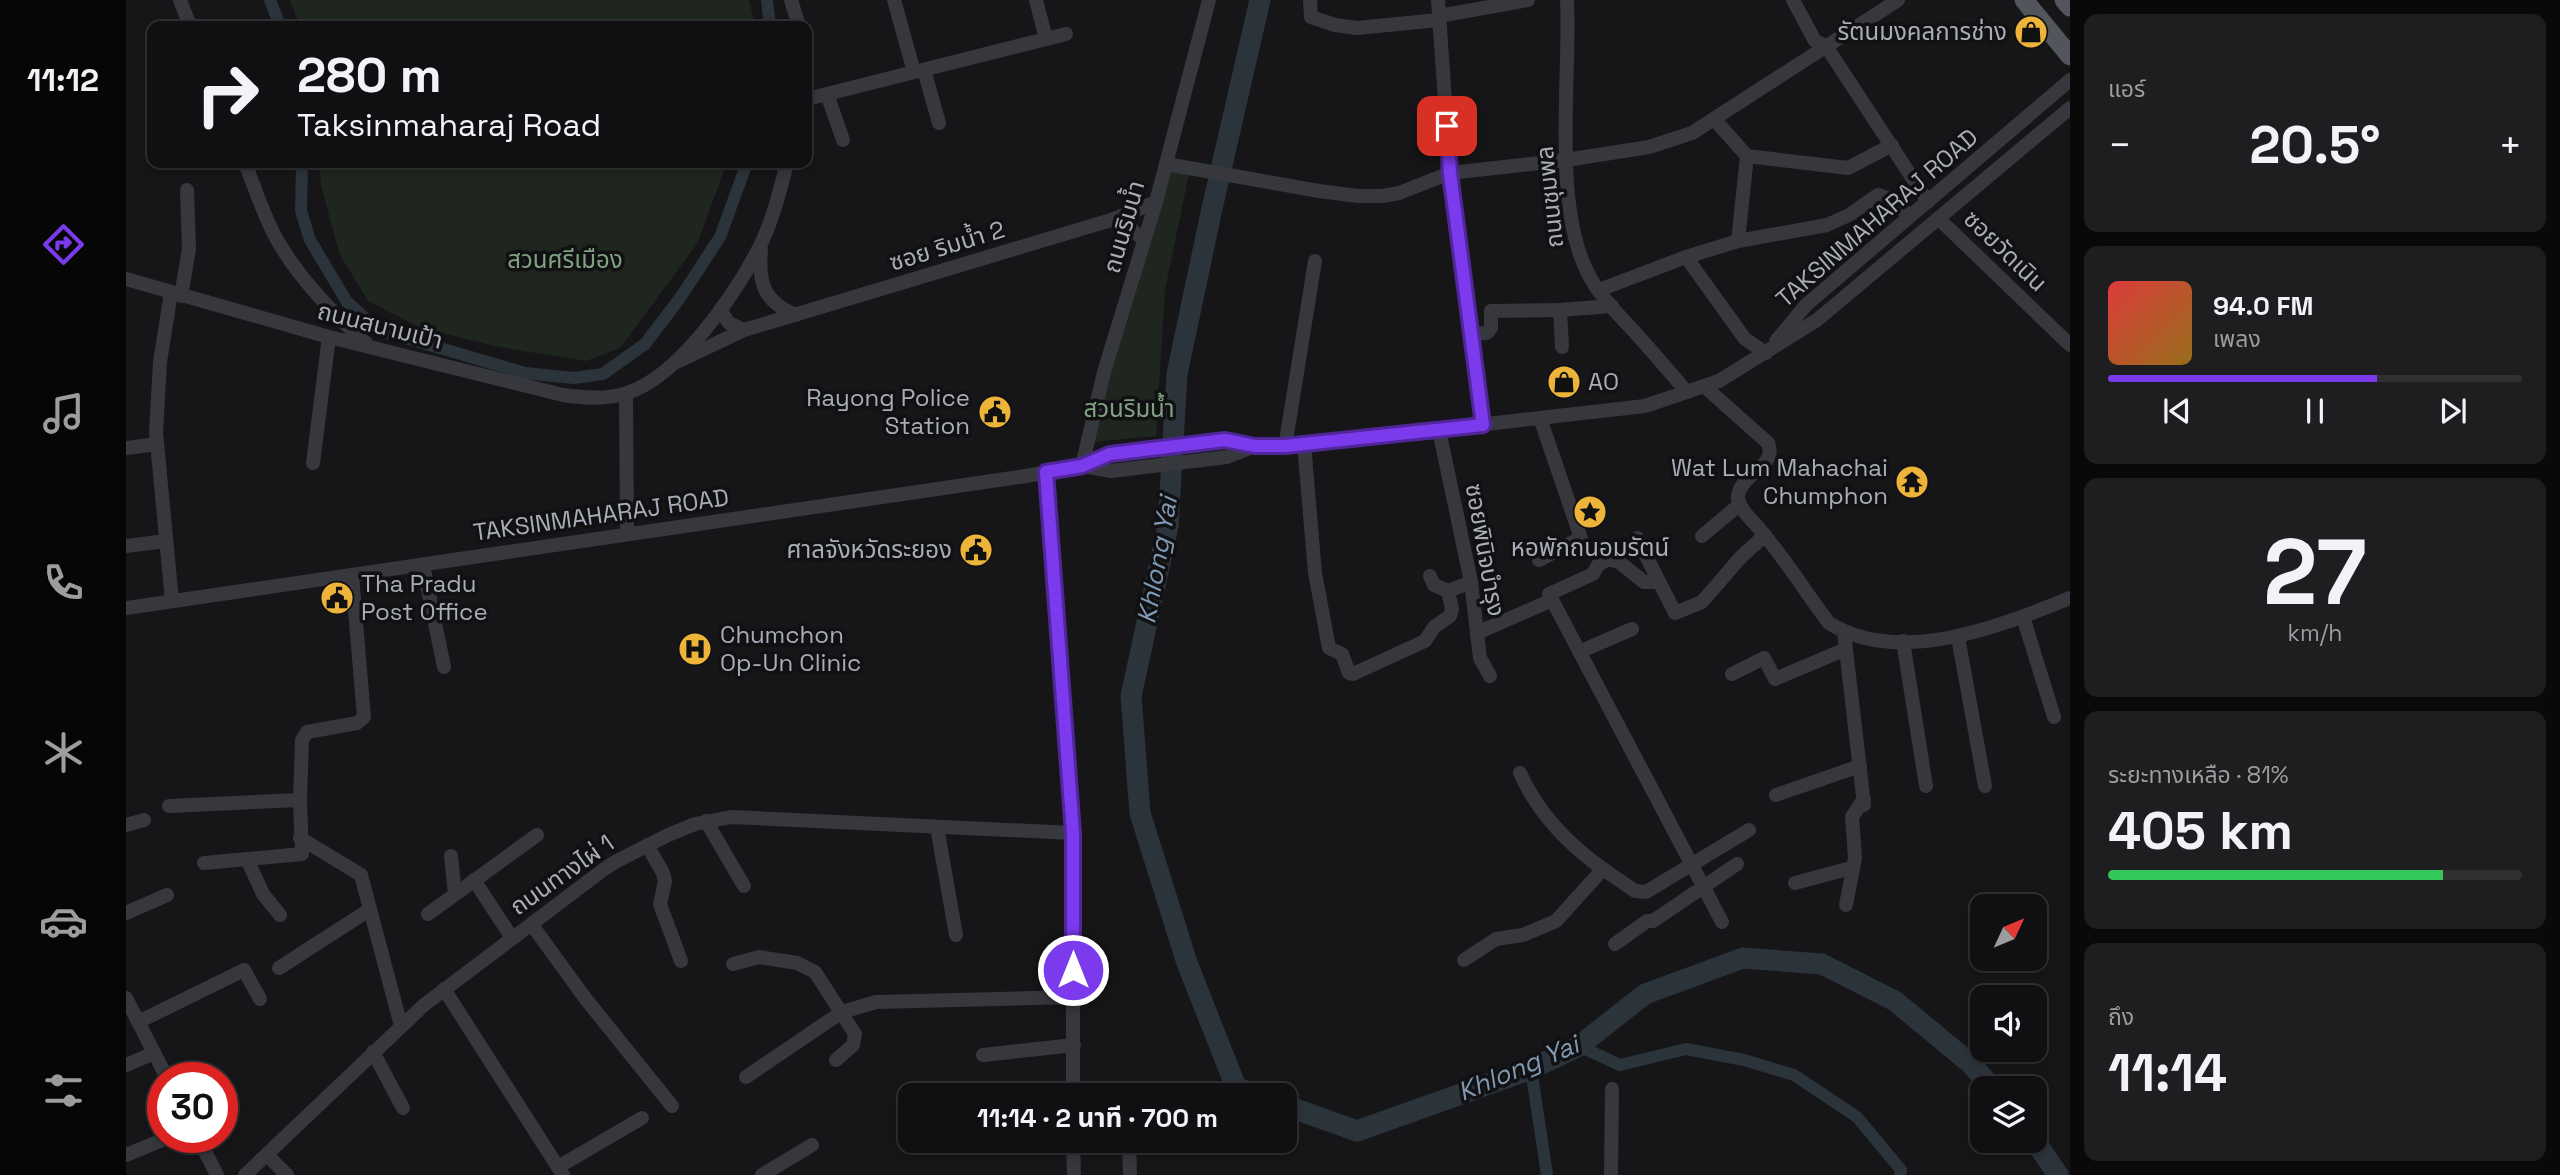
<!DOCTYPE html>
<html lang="th">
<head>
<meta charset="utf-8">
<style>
	:root { --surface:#101012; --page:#1e1e20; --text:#f1f3f6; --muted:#9c9d9f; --line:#303032; --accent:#7c3aed }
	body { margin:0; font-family:"Space Grotesk","Noto Sans Thai",sans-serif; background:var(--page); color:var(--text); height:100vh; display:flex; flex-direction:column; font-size:26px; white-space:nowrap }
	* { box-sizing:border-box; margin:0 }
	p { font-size:23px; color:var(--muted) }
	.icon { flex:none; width:38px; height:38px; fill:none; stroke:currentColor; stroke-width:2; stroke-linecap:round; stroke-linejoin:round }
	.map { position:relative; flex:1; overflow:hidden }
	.side { display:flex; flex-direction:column; gap:14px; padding:14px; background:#09090a; width:490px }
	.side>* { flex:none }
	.top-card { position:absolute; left:21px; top:21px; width:665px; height:147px; border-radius:14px; box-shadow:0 4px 10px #0003,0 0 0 2px var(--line); background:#101012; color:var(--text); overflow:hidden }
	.needle { width:46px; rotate:46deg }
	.controls { position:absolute; left:1844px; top:894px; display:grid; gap:14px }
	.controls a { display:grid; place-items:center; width:77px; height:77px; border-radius:14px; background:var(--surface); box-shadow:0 4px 10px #0003,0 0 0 2px var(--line); font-size:35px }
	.speed { position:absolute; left:21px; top:1062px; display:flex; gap:14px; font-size:35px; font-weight:700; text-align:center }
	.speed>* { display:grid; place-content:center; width:91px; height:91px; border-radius:50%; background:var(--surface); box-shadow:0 4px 10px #0003,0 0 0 2px var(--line); line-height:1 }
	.speed .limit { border:10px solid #d22; background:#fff; color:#111 }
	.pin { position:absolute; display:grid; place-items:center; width:60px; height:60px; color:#fff; margin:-30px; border-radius:14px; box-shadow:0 4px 10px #0006 }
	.me { position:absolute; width:77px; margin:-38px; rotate:0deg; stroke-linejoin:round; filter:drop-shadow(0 0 5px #0008) }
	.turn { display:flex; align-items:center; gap:24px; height:147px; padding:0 35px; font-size:32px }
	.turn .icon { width:91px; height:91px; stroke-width:2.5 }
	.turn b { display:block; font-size:49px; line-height:60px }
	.big { font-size:52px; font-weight:700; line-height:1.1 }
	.side .widget { flex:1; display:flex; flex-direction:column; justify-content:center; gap:10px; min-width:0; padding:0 24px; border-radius:14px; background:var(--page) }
	.side .dial { align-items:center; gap:0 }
	.dial b { font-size:91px; line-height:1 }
	.song { display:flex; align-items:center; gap:21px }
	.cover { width:84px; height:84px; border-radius:10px; background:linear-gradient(135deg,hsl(0 70% 55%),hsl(40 70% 35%)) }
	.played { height:7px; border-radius:4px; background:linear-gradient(90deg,var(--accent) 65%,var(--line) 65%) }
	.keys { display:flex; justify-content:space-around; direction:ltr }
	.heat { display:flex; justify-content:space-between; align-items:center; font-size:38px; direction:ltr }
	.charge { height:10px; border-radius:5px; background:linear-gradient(90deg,#34c759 81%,var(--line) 0) }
	.trip { position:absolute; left:772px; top:1083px; width:399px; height:70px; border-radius:14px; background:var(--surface); box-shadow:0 4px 10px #0003,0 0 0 2px var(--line); font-weight:700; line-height:70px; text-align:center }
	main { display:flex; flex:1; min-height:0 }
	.tabs { display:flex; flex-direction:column; width:126px; justify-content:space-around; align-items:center; background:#060607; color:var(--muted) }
	.tabs .icon { width:49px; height:49px }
	.tabs .active { color:var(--accent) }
	.tabs b { font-size:32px; color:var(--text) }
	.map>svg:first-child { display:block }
</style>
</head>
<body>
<main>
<nav class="tabs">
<b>11:12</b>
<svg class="icon active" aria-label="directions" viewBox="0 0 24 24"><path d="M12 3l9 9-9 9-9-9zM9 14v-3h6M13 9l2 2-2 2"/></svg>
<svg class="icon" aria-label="music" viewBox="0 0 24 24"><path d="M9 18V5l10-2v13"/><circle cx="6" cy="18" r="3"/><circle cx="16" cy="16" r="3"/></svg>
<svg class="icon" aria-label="phone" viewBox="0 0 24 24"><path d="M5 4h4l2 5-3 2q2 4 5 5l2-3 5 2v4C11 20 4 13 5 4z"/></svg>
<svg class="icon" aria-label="climate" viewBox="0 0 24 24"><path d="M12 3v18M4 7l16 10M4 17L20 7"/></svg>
<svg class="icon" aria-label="car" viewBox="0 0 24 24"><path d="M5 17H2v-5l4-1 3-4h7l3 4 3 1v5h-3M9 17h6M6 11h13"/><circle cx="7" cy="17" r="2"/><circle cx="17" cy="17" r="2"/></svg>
<svg class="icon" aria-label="filters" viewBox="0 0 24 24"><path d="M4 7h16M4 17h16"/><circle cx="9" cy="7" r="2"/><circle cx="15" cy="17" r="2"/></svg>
</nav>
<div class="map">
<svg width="1944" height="1175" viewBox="0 0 1944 1175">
	<rect width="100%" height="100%" fill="#161618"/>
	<g fill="#1e261f">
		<polygon points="164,0 623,0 629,26 174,26"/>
		<polygon points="193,163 601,163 571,244 494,348 460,361 373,347 295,328 242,301 214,255 195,186"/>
		<polygon points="1042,169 1063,174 1039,290 1030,436 966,442 984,366"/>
	</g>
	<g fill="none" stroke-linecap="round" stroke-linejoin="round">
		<g stroke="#2c343b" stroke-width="12">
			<polyline points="144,0 154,26"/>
			<polyline points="641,0 644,26"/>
			<polyline points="176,163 175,211 184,240 221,302 252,330 399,373 448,378 477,374 519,344 554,298 594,237 621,163"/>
			<polyline points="1453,1046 1494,1065 1560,1049 1618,1060 1668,1075 1731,1117 1775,1170 1774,1175"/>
			<polyline points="1405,1069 1421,1175"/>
		</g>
		<g stroke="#2c343b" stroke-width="21">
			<polyline points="1132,1096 1110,1087 1061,963 1014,813 1005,696 1042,526 1051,374 1085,213 1134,0"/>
			<polyline points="1158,1105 1231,1131 1405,1069 1453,1046 1519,994 1617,958 1696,964 1769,1001 1845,1064 1866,1088"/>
			<polyline points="1909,1141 1932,1175"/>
		</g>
		<g stroke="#37383d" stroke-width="14">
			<polyline points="54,0 64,26"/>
			<polyline points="665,0 673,26"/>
			<polyline points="768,0 788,72"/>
			<polyline points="910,0 920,39"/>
			<polyline points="1184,0 1185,17 1209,25 1231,28 1313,20"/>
			<polyline points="1312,0 1324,173 1357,425"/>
			<path d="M1441,0C1445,80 1425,210 1465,279C1475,297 1491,313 1505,328C1524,349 1543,371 1561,392"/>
			<polyline points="1667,0 1689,41 1700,46 1802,202"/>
			<polyline points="1313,16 1402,0"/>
			<polyline points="798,70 813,123"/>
			<polyline points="701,94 717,140"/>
			<polyline points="681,99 940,34"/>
			<polyline points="1588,119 1621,156 1722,168 1766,145"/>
			<path d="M119,163C129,188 137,214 150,238C173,279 207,314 242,345"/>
			<polyline points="1040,164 1193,191 1232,196 1256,196 1273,193 1324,173 1440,160 1523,147 1566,133 1772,0"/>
			<polyline points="1813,219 1944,345"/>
			<polyline points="985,220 1004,228 1018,240"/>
			<polyline points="1612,241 1621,156"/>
			<path d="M635,250C632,283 638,302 670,315"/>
			<polyline points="1560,257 1619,339 1640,353"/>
			<path d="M0,279L203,337L437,395C458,398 481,400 501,393C554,376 611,292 635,244C647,219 654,190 661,163"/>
			<polyline points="1473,290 1560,257 1612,241 1701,225 1723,215 1752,195 1764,199 1784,216"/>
			<polyline points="45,293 34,362 30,432 46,601"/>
			<polyline points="55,296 63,249 61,190"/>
			<polyline points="594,310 603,323 618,330"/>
			<polyline points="1434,310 1436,347"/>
			<polyline points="1346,334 1361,333 1365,328 1365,311 1434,310 1486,306"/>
			<polyline points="1650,341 1680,305 1944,80"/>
			<polyline points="551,362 618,330 985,220 1030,202"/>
			<path d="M1578,386L1642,443C1652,467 1616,473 1612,495C1610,508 1628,521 1635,531C1660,560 1680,593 1703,623C1773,667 1875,626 1944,598"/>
			<polyline points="500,394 501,533"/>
			<polyline points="1313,430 1345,582 1354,658 1364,676"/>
			<polyline points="1178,444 1189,573 1203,648 1216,654 1223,673 1227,674 1299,641 1308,627 1324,616 1326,609 1322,591 1345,582"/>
			<polyline points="1159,447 1189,261"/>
			<polyline points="0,448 31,444"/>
			<polyline points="187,463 203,337"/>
			<polyline points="956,466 978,372 1030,202 1083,0"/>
			<polyline points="958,466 985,471 1101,457 1129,446"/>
			<polyline points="920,472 947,833 947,1096"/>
			<polyline points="1576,536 1613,505"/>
			<polyline points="1511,538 1549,613 1576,602 1614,558 1639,535"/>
			<polyline points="0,546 40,541"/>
			<polyline points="1413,560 1455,538 1414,418"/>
			<polyline points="297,565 318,667"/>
			<polyline points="1304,576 1308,585 1322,591"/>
			<polyline points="1532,582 1518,582 1493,562 1482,559 1472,565 1467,574 1423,594 1596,922"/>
			<polyline points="0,608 900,476 956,466 984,454 1099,440 1129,446 1159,447 1519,406 1593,381 1691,320 1944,108"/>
			<polyline points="1897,617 1928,717"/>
			<polyline points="1718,632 1738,805"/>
			<polyline points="1351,633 1426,600"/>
			<polyline points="1832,637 1859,786"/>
			<polyline points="1777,641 1800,786"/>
			<polyline points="1453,652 1506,629"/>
			<polyline points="1606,674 1638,658 1649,679 1720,649"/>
			<path d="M1394,773C1412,813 1442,844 1477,869"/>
			<polyline points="1650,795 1734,766"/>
			<polyline points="43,806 174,800"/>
			<polyline points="580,821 618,886"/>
			<polyline points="0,825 18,820"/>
			<polyline points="811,827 830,935"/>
			<polyline points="174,838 235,875 275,1026"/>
			<polyline points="521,845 537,873 539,881 534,904 555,961"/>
			<polyline points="325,856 329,894"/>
			<polyline points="121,859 137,894 154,915"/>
			<polyline points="78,863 176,854 174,800 176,740 181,732 231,723 238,717 226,575"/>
			<polyline points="348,880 386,938"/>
			<polyline points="1669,883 1725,868"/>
			<polyline points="1720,905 1729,858 1726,817 1738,799"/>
			<polyline points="0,913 41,895"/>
			<polyline points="302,914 411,835"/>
			<polyline points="406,925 459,998 546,1106"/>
			<polyline points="1489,944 1521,921 1527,921 1611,864"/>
			<polyline points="1338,960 1370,939 1397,935 1430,921 1477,869 1509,891 1520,892 1623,830"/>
			<polyline points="607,964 633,957 671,963 689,972 729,1034 727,1045 710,1060"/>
			<polyline points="153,968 243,910"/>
			<polyline points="318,989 437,1175"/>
			<polyline points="0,998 41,1078"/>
			<polyline points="12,1022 118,970 134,999"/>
			<polyline points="247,1052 277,1108"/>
			<polyline points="857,1055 948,1045"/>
			<polyline points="0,1065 28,1053"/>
			<polyline points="620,1077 716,1012 750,1002 947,997"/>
			<polyline points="72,1138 91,1175"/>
			<polyline points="947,1141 948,1175"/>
			<polyline points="1003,1141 1004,1175"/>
			<polyline points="0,1155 41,1138"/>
			<polyline points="141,1155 161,1175"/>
			<polyline points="432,1167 516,1118"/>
			<polyline points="119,1175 298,1005 477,870 489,862 542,835 569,824 605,817 947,833"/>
			<polyline points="636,1175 686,1145"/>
			<polyline points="1485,1175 1486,1089"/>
		</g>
		<g stroke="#53555c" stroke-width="19">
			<polyline points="1898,0 1944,56"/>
			<polyline points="1938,0 1944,7"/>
		</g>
	</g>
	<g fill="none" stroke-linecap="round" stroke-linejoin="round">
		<defs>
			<polyline id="route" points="947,970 947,833 920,472 956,466 984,454 1099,440 1129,446 1159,446 1357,425 1324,173 1321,126"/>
		</defs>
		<use href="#route" stroke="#51269a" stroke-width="18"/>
		<use href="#route" stroke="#7c3aed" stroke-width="12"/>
	</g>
	<defs>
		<symbol id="shop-disc" viewBox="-11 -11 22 22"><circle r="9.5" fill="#edb439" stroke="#111113"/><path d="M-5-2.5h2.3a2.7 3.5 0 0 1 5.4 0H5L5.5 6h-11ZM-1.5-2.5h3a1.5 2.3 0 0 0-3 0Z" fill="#111"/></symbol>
		<symbol id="civic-disc" viewBox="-11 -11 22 22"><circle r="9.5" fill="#edb439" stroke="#111113"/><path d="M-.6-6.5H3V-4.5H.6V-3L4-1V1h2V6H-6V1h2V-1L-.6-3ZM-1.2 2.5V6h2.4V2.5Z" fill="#111"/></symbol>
		<symbol id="temple-disc" viewBox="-11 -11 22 22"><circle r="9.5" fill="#edb439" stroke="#111113"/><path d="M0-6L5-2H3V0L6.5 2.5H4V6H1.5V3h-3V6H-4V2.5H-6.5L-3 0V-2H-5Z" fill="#111"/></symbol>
		<symbol id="sight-disc" viewBox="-11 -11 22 22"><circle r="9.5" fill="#edb439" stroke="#111113"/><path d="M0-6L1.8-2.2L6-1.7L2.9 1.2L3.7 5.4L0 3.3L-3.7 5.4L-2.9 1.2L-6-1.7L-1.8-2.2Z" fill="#111"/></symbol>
		<symbol id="hospital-disc" viewBox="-11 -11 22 22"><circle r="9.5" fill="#edb439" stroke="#111113"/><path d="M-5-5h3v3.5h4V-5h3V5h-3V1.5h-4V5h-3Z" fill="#111"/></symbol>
	</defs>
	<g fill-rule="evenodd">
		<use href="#shop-disc" x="1886" y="13" width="38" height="38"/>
		<use href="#shop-disc" x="1419" y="363" width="38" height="38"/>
		<use href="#civic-disc" x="850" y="393" width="38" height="38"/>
		<use href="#temple-disc" x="1767" y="463" width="38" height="38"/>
		<use href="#sight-disc" x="1445" y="493" width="38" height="38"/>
		<use href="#civic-disc" x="831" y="531" width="38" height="38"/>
		<use href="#civic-disc" x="192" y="579" width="38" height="38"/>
		<use href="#hospital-disc" x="550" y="630" width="38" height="38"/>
	</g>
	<g text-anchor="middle" stroke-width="7" stroke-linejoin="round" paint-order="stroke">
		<g font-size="24" fill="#a8adb7" stroke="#111113" text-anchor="end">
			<text x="1881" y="40">รัตนมงคลการช่าง</text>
			<text x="1462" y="390" text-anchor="start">AO</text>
			<text x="844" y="406">Rayong Police<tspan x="844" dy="28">Station</tspan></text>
			<text x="1762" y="476">Wat Lum Mahachai<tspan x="1762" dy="28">Chumphon</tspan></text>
			<text x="1464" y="556" text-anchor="middle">หอพักถนอมรัตน์</text>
			<text x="826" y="558">ศาลจังหวัดระยอง</text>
			<text x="235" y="592" text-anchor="start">Tha Pradu<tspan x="235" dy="28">Post Office</tspan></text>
			<text x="594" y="643" text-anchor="start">Chumchon<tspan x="594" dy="28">Op-Un Clinic</tspan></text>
		</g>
		<g font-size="24" fill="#a8adb7" stroke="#111113">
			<text transform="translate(1424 197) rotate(-96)" y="8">ถนนชุมพล</text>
			<text transform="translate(1751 218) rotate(-41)" y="8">TAKSINMAHARAJ ROAD</text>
			<text transform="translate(998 227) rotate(-74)" y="8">ถนนริมน้ำ</text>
			<text transform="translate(821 246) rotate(-17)" y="8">ซอย ริมน้ำ 2</text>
			<text transform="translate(1879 251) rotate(44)" y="8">ซอยวัดเนิน</text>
			<text transform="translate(254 326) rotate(14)" y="8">ถนนสนามเป้า</text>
			<text transform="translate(475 515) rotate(-8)" y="8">TAKSINMAHARAJ ROAD</text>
			<text transform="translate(1359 550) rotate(80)" y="8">ซอยพินิจบำรุง</text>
			<text transform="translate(436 875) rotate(-35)" y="8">ถนนทางไผ่ 1</text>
		</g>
		<g font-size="24" fill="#80a282" stroke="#111113">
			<text x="439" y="268">สวนศรีเมือง</text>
			<text x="1003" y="417">สวนริมน้ำ</text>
		</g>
		<g font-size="26" font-style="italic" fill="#8099b2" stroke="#111113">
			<text transform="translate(1031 560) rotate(-80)" y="9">Khlong Yai</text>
			<text transform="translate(1392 1068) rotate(-23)" y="9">Khlong Yai</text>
		</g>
	</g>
</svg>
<div class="controls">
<a><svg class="needle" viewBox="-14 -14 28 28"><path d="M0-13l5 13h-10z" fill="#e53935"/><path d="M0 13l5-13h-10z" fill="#9c9d9f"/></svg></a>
<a><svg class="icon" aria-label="sound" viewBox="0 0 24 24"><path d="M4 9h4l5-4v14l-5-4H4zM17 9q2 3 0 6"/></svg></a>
<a><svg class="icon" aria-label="layers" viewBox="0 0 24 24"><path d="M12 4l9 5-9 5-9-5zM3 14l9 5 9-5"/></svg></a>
</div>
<div class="speed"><div class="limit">30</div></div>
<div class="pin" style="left:1321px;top:126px;background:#d93025"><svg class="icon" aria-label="arrive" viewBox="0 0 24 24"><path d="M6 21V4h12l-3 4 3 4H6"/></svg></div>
<svg class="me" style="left:947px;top:970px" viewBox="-20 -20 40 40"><circle r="17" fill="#7c3aed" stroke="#fff" stroke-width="3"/><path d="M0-11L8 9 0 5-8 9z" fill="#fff"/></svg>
<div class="trip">11:14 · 2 นาที · 700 m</div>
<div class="top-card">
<div class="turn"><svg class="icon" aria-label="right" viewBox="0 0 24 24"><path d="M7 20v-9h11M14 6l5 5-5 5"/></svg><div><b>280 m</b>Taksinmaharaj Road</div></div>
</div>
</div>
<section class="side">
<div class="widget"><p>แอร์</p>
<div class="heat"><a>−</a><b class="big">20.5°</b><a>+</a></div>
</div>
<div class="widget">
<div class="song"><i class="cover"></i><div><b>94.0 FM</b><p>เพลง</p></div></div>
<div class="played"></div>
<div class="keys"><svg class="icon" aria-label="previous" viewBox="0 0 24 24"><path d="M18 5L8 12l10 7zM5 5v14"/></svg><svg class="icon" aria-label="pause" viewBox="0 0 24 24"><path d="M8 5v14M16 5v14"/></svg><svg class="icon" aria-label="next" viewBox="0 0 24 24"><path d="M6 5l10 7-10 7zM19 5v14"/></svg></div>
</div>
<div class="widget dial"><b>27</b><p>km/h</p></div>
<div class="widget"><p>ระยะทางเหลือ · 81%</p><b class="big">405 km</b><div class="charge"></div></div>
<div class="widget"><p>ถึง</p><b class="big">11:14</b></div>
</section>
</main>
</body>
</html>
